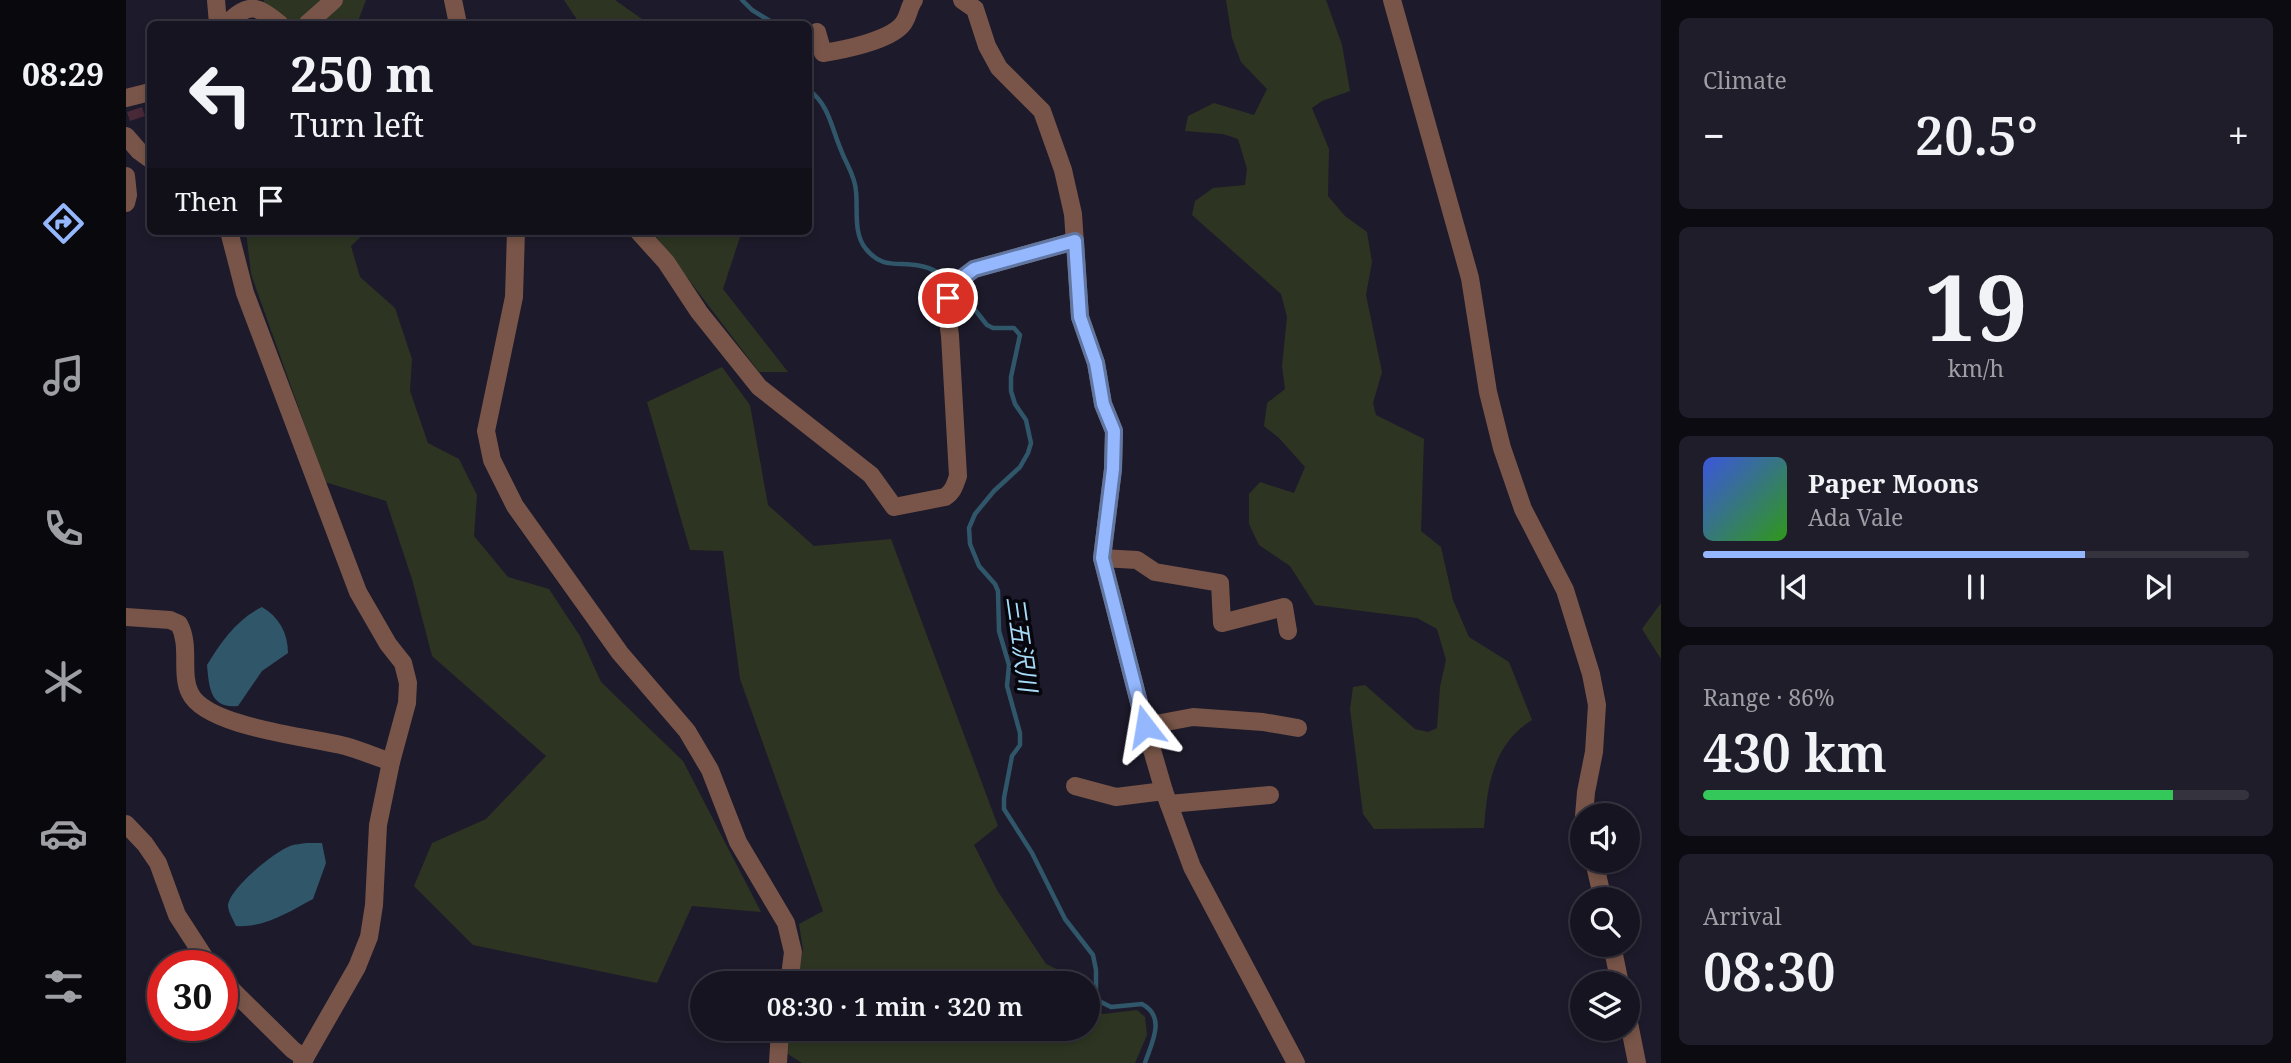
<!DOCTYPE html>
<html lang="en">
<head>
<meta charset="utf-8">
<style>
	:root { --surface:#161420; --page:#1f1d29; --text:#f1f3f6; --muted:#9e9ea5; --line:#35333e; --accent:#94b7fd }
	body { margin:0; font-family:"Noto Serif","Noto Sans JP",serif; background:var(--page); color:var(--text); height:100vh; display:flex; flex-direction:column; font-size:26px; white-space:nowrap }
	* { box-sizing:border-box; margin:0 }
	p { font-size:23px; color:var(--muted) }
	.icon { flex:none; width:38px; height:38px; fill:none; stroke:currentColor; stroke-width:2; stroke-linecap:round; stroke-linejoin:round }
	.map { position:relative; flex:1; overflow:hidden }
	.panel { display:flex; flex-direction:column; gap:18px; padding:18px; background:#0c0b12; width:630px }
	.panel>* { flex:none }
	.top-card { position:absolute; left:21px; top:21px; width:665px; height:214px; border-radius:10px; box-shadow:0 4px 10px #0003,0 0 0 2px var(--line); background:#161420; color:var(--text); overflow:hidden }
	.buttons { position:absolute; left:1444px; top:803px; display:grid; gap:14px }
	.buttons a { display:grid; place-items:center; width:70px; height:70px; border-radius:50%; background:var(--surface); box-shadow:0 4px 10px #0003,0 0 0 2px var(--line); font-size:35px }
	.speed { position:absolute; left:21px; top:950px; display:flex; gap:14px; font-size:35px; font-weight:700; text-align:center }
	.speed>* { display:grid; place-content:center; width:91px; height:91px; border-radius:50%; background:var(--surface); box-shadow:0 4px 10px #0003,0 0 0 2px var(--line); line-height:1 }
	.speed .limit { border:10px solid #d22; background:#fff; color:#111 }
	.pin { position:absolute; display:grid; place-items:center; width:60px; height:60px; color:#fff; margin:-30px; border:4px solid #fff; border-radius:50%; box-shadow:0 2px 7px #0007 }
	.me { position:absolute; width:77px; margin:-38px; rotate:346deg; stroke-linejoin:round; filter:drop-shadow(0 0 5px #0008) }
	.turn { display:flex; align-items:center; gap:24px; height:147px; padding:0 28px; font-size:32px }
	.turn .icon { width:91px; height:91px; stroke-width:2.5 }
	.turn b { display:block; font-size:49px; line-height:60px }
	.then { display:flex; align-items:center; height:66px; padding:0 28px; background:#0003; gap:14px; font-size:26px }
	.big { font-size:52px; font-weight:600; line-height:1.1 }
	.panel .card { flex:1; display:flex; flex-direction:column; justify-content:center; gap:10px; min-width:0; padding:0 24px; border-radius:10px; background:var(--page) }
	.panel .dial { align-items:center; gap:0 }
	.dial b { font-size:91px; line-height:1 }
	.song { display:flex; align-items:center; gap:21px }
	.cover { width:84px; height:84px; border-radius:10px; background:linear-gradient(135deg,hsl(230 70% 55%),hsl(110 70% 35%)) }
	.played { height:7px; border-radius:4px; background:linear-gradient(90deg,var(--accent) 70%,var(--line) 70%) }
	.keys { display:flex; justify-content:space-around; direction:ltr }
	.heat { display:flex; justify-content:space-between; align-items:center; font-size:38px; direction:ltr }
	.charge { height:10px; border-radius:5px; background:linear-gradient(90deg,#34c759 86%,var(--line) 0) }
	.trip { position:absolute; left:564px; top:971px; width:410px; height:70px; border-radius:35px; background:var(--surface); box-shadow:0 4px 10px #0003,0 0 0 2px var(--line); font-weight:600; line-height:70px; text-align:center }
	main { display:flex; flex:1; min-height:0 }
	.tab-bar { display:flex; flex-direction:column; width:126px; justify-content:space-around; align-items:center; background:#09080d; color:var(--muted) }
	.tab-bar .icon { width:49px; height:49px }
	.tab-bar .selected { color:var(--accent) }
	.tab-bar b { font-size:32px; color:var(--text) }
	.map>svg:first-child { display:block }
</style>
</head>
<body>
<main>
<nav class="tab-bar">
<b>08:29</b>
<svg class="icon selected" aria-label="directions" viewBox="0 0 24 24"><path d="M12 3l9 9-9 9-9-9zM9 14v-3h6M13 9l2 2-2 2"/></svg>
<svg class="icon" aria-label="music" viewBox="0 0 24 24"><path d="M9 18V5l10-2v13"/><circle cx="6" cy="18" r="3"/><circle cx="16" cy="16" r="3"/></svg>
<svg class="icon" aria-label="phone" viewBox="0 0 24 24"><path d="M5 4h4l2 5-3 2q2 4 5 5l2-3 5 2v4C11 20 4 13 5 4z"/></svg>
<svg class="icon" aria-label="climate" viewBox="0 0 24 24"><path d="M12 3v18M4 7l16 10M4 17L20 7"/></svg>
<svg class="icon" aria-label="car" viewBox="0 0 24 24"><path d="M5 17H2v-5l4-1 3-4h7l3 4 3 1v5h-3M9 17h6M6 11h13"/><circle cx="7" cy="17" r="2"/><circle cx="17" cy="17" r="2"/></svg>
<svg class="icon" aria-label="filters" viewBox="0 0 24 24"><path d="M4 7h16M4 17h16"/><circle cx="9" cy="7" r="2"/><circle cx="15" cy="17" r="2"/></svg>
</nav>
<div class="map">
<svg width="1535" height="1063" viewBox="0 0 1535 1063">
	<rect width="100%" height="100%" fill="#1d1a2b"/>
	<g fill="#2d3522">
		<polygon points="138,0 240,0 231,24 136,24"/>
		<polygon points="438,0 489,0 523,24 454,24"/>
		<path d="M1100,0H1200L1216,45L1224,91L1196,101L1186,108L1203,149L1202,196L1219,216L1241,232L1246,262L1240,295L1256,372L1247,403L1250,415L1298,439L1295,531L1315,547L1327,600L1343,637L1383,662L1406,720C1367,744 1361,786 1358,828L1248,829L1237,814L1224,709L1227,687L1239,685L1289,729L1302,732L1311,728L1314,687L1320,660L1311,629L1291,618L1189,605L1164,566L1133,545L1123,524V494L1134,482L1168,493L1179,467L1153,438L1138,426L1141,403L1159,389L1156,366L1161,317L1155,294L1066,215L1069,201L1087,188L1119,185L1121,169L1112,139L1097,134L1059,131L1062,116L1088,103L1128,115L1141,89L1115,62L1106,38Z"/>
		<polygon points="120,231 241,231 225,246 234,277 269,308 286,359 284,391 302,443 333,459 351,495 348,536 382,577 423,589 454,636 475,682 557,761 635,912 566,906 531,983 347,945 288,886 306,843 360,819 420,756 306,656 286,579 260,501 199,482 125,274"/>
		<polygon points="528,231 616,231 597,289 662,372 633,372 528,234"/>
		<polygon points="596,367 624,405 642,505 688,546 765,539 872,826 848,845 871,890 920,964 956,981 957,983 670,983 677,950 673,924 697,911 614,679 597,551 564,550 521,402"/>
		<polygon points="1535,603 1535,659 1516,629"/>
		<polygon points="961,997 964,1007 977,1014 1011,1010 1019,1017 1021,1035 1009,1063 676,1063 657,1051 661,1029 961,1029"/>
	</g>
	<g fill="#30566a">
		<path d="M136,607C153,617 162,633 162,653L136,671L112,706C84,709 83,687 81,665C95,642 111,619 136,607Z"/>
		<path d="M181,843H196L200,863L187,899C163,912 138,928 110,926C107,919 102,912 102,905C104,888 148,852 164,846C169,844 175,844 181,843Z"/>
	</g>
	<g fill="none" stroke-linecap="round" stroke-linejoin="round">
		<g stroke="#30566a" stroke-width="4.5">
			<polyline points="616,0 626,10 649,24"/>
			<path d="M682,89C704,106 705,127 715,150C720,164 729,175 730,191C732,209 727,234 740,249C757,270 773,261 795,266C808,268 817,276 827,284"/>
			<path d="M834,291L861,325L867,328H888L894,335L885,377V391L889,404L900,420L905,443L902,453L894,467L868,491L849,514L843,528L844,544L853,566L869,584L872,591L873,631L883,665L881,686L894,733V745L886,756L878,798V809L906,853L939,919L967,955L970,970V997L973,1001L985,1007L1016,1004C1041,1017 1025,1044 1019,1063"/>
		</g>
	</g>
	<polygon fill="#492838" points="16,107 19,116 4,121 1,112"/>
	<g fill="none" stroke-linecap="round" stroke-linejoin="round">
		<g stroke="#785548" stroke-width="18">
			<polyline points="90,0 92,24"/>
			<polyline points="327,0 332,24"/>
			<polyline points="836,0 849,9 861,46 873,68 916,111 937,170 947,214 954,317 970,363 977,404 988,431 987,469 976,558 1019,726 1038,791 1066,867 1170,1063"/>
			<polyline points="1266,0 1344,278 1362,392 1376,448 1397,509 1439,590 1465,674 1471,705 1468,752 1460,792 1458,816"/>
			<path d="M100,24C124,2 130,5 154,24"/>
			<polyline points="181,24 208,0"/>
			<path d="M691,32L697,53C717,50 762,41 776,25C783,17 782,8 788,0"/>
			<polyline points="0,98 24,92"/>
			<polyline points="0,136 13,151 24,159"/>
			<polyline points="0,176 2,195 0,203"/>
			<polyline points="103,231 119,293 232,592 262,644 277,663 282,683 281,703 265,762 252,825 248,905 243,937 231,967 176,1063"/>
			<polyline points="390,231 388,297 360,431 366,460 389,506 494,653 561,731 584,770 612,842 660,923 667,952 663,984"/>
			<path d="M512,231L540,262L573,312L633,387L745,475L768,507L819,497C827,492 829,485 832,476L824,336L820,306L836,278L848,269L949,241"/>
			<polyline points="976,558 1011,560 1029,572 1094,583 1096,623 1158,607 1162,631"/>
			<path d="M0,617L44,620L53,624C65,646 54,673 64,693C80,727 183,737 219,746C234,750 250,757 265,762"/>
			<polyline points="1019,726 1067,717 1137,722 1172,728"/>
			<polyline points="949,786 990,797 1038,791"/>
			<polyline points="1043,804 1144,795"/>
			<polyline points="0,824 19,844 32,863 51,915 84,966"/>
			<polyline points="1468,861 1477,900"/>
			<polyline points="1486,945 1494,984"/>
			<polyline points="96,980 167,1050 179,1058"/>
			<polyline points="1502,1018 1511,1063"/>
			<polyline points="652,1063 654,1029"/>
		</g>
	</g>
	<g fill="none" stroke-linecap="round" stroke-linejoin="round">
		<defs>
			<polyline id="route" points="822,298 836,278 848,269 949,241 954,317 970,363 977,404 988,431 987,469 976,558 1019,726"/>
		</defs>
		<use href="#route" stroke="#6077a4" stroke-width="18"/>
		<use href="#route" stroke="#94b7fd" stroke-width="12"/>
	</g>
	<g text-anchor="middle" stroke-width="7" stroke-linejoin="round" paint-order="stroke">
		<g font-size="24" font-style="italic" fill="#a6dcf8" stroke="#07060d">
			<text transform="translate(895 644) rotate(82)" y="8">三五沢川</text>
		</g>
	</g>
</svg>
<div class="buttons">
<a><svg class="icon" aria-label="sound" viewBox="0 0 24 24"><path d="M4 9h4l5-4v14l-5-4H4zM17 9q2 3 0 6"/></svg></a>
<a><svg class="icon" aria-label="search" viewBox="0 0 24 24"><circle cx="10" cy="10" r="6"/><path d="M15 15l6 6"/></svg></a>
<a><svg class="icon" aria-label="layers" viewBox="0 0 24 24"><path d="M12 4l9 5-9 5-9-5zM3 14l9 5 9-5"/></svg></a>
</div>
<div class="speed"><div class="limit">30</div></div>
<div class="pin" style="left:822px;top:298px;background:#d93025"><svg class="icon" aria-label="arrive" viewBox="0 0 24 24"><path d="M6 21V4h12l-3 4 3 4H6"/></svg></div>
<svg class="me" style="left:1019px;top:726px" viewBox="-20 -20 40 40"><path d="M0-17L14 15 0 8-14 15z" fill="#94b7fd" stroke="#fff" stroke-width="4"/></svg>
<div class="trip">08:30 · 1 min · 320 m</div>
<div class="top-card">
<div class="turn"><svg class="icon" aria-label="left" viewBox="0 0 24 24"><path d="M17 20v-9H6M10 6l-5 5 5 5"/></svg><div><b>250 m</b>Turn left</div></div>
<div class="then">Then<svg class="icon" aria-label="arrive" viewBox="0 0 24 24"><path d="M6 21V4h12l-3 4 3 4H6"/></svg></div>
</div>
</div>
<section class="panel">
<div class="card"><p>Climate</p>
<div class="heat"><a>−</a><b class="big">20.5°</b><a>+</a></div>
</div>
<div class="card dial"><b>19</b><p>km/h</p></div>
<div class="card">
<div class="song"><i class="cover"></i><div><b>Paper Moons</b><p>Ada Vale</p></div></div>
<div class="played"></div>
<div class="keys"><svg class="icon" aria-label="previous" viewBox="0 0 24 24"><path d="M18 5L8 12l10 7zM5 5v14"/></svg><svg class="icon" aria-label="pause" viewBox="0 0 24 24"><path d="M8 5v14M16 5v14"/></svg><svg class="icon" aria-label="next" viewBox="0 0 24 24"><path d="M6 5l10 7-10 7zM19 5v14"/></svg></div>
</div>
<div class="card"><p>Range · 86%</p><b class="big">430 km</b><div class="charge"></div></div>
<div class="card"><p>Arrival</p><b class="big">08:30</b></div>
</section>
</main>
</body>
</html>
